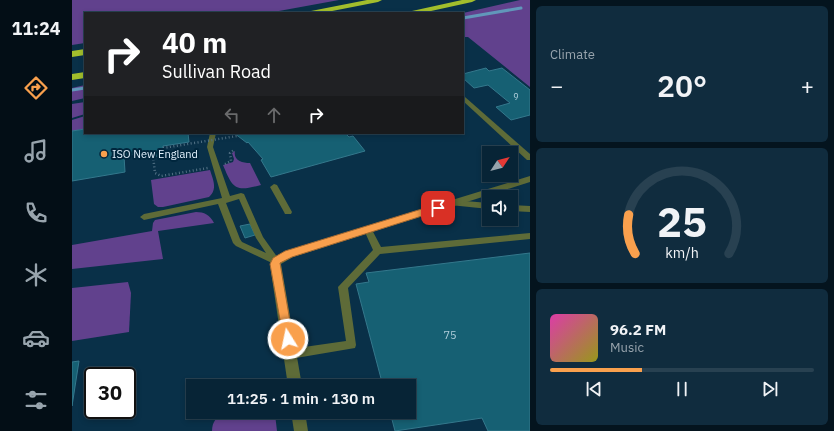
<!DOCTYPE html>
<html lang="en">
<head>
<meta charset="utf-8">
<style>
	:root { --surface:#072436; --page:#102c3e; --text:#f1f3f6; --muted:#98a4ad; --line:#284151; --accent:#f9a04d }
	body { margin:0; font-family:"IBM Plex Sans",sans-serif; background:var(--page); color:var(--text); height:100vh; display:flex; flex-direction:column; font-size:15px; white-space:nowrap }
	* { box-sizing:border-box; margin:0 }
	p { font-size:13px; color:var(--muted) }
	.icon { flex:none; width:22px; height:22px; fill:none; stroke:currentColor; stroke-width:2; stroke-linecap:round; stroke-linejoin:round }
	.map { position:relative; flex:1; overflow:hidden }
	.sheet { display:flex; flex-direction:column; gap:6px; padding:6px; background:#04141e; width:304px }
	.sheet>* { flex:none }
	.banner { position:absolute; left:12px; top:12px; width:380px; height:122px; border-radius:0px; box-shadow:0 2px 6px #0003,0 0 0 1px var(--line); background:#202124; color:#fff; overflow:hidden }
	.needle { width:26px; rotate:54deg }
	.tools { position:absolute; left:410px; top:146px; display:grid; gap:8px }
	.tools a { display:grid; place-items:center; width:36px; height:36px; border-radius:0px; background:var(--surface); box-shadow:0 2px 6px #0003,0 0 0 1px var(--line); font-size:20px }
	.speed { position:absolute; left:12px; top:367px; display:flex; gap:8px; font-size:20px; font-weight:700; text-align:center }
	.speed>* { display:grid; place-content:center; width:52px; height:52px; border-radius:50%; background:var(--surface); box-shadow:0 2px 6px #0003,0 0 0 1px var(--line); line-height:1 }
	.speed .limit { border:2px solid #111; border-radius:6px; background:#fff; color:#111 }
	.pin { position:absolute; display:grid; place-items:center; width:34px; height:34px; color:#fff; margin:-17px; border-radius:8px; box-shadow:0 2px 6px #0006 }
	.me { position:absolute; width:44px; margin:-22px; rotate:350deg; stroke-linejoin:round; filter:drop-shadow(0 0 3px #0008) }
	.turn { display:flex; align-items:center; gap:14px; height:84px; padding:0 12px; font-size:18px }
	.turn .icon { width:52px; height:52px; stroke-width:2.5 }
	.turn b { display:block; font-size:28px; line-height:34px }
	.lanes { display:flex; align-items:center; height:38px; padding:0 12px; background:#0003; justify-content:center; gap:20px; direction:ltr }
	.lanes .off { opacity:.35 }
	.big { font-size:30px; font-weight:600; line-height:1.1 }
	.sheet .widget { flex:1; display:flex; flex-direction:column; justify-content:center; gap:6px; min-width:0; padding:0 14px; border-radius:6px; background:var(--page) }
	.sheet .dial { align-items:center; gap:0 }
	.dial svg { height:104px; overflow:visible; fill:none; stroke:var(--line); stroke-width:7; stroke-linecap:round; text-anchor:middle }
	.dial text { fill:var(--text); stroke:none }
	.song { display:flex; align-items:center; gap:12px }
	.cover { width:48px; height:48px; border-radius:6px; background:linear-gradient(135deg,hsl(320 70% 55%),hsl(60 70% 35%)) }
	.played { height:4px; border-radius:2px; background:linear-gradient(90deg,var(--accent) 35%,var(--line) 35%) }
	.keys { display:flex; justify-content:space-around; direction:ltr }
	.heat { display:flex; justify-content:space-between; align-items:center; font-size:22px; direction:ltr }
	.trip { position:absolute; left:114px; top:379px; width:230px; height:40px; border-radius:0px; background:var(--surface); box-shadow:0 2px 6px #0003,0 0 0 1px var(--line); font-weight:600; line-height:40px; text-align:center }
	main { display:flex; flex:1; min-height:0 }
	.dock { display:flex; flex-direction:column; width:72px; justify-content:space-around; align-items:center; background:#030e16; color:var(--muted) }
	.dock .icon { width:28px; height:28px }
	.dock .active { color:var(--accent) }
	.dock b { font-size:18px; color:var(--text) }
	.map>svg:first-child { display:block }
</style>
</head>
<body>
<main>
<nav class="dock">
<b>11:24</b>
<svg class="icon active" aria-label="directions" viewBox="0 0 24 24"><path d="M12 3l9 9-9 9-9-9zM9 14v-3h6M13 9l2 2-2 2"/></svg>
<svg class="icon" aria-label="music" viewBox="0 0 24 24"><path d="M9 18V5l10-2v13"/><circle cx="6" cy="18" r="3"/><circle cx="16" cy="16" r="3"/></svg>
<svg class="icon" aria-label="phone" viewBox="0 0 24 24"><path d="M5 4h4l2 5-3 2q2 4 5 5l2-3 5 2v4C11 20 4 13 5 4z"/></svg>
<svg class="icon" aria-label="climate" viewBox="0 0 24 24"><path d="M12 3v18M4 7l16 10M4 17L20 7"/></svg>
<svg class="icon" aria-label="car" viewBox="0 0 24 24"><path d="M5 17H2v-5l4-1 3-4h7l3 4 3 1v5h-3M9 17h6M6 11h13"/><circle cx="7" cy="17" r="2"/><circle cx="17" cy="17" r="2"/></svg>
<svg class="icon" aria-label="filters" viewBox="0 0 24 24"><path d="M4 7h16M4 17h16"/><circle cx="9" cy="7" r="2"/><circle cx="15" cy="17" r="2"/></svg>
</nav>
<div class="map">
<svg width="458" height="431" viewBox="0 0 458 431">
	<rect width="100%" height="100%" fill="#093048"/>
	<g fill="#61418d">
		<polygon points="0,0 267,0 196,13 13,13 13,43 0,45"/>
		<polygon points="448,0 458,0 458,87 396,37 391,37 391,13"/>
		<polygon points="13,85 13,98 0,101 0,88"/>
		<polygon points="13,102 13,114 0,118 0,104"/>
		<polygon points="13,116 13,129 0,131 0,120"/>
		<path d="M163,151C161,160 170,163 178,163L189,185C163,192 161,189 151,165L161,162L162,159L160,153Z"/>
		<path d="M138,170C141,180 146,189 137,197L91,207H86L82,204L79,180Z"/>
		<path d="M124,212C132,212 138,215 142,223L86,231L91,259L0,269V245L80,231L81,223L83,220Z"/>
		<polygon points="56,282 59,293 57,332 0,341 0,288"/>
		<path d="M170,412H201L203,414L205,431H140C141,412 155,415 170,412Z"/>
	</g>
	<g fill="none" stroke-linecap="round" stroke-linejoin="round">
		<g stroke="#6197ba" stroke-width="3">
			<polyline points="391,18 449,8"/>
			<polyline points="0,90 13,88"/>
		</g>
	</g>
	<g fill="#166073" stroke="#34788c">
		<polygon points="414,68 417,71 430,68 458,90 458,115 439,120 424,107 438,103 416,85 402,88 391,78 391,74"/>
		<polygon points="13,129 13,133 116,133 117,142 91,146 91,152 85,156 76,157 71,155 71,153 52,156 53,172 0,181 0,131"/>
		<polygon points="162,133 273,133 277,137 281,136 293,151 199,177 189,160 191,159 176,142 175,143"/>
		<polygon points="178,224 183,235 173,238 168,226"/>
		<polygon points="458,253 458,431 416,431 410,418 323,431 318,412 337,412 337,386 311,386 284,284 297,282 294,273"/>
		<polygon points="7,361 0,406 0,362"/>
	</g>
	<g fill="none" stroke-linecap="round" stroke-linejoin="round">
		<g stroke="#537286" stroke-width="2.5" stroke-dasharray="1 2.5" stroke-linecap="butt">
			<polyline points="81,156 83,173 89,176 136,168"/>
			<polyline points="153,164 159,161 158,153 162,150"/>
		</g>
		<g fill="#5e6b38" fill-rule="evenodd">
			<polygon points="391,96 393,97 458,154 458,160 455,160 391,101"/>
			<path d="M138,133H144L141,147L158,196L169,193L172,194L191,237L208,261L207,263L204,264L200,263L164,246L161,243L146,204L72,220L68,217L72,214L150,198L135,147ZM167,199L184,238L194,253L170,242L168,239L154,203Z"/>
			<polygon points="202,184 205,185 220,212 219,214 213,214 212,212 198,187"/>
			<polygon points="381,200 417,203 417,209 378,205 377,203 378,201"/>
			<polygon points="439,205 458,206 458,212 439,211"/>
			<polygon points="296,227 299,228 309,247 458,233 458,239 308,254 276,288 284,345 283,348 218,359 214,357 213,354 214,351 218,349 274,341 266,287 301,250 292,230 293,228"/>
		</g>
		<g fill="#5e6b38" fill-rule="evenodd">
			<polygon points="458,176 458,182 221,257 209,264 230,386 216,386 198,265 200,258 217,250"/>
			<polygon points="219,412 233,412 236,431 222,431"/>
		</g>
		<g fill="#a2be2c" fill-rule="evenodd">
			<polygon points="295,0 310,0 306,2 250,13 235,13 239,11"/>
			<polygon points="390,0 404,0 400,2 350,13 336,13 340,11"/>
			<polygon points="13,49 13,55 0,57 0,51"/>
			<polygon points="13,72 13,78 0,80 0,74"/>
		</g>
		<polyline stroke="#537286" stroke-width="2.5" stroke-dasharray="1 2.5" stroke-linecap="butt" points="91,148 165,136"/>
	</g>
	<polygon fill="#f9a04d" stroke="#a26832" points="366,204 370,208 369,210 220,257 208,263 221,339 220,342 216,344 212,342 198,264 201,258 213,251"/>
	<circle fill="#f9a04d" stroke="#00263d" stroke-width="1.5" cx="32" cy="154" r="4"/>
	<g text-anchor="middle" stroke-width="4" stroke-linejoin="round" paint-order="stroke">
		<g font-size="9" fill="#b0cedb">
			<text x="444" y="100">9</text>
		</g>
		<g font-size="11" fill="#e3f2fe" stroke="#00263d" text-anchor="start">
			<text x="40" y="158">ISO New England</text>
		</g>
		<g font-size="11" fill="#b0cedb">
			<text x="378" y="339">75</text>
		</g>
	</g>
</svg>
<div class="tools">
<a><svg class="needle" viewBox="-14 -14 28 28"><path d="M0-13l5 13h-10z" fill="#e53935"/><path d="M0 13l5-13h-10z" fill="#98a4ad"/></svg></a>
<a><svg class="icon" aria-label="sound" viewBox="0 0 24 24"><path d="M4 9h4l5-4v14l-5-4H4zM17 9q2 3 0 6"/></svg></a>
</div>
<div class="speed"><div class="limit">30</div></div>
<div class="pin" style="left:366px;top:208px;background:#d93025"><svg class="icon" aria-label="arrive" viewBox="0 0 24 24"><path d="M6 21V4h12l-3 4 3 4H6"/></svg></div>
<svg class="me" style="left:216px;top:339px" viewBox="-20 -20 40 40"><circle r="17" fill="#f9a04d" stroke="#fff" stroke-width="3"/><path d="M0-11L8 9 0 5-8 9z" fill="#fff"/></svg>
<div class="trip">11:25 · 1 min · 130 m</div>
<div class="banner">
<div class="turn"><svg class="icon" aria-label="right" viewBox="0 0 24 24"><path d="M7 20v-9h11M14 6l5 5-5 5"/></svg><div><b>40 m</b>Sullivan Road</div></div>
<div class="lanes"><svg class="icon off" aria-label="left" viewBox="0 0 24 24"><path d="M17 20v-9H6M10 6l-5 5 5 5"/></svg><svg class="icon off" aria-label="ahead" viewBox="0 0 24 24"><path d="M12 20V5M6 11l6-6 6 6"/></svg><svg class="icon" aria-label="right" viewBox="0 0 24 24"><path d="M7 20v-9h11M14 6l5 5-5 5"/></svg></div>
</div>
</div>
<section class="sheet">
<div class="widget"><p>Climate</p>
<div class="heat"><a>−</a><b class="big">20°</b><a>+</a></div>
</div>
<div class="widget dial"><svg viewBox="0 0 100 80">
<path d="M14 69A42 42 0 1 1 86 69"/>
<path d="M14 69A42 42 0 0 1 9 39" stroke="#f9a04d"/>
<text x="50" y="56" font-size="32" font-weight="700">25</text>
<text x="50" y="72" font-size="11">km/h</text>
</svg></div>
<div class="widget">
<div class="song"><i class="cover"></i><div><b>96.2 FM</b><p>Music</p></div></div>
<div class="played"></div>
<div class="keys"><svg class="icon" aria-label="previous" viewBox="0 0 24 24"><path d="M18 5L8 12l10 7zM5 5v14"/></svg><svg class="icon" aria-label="pause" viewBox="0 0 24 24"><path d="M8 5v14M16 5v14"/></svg><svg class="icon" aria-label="next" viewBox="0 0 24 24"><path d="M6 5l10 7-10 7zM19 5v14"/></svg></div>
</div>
</section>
</main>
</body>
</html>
